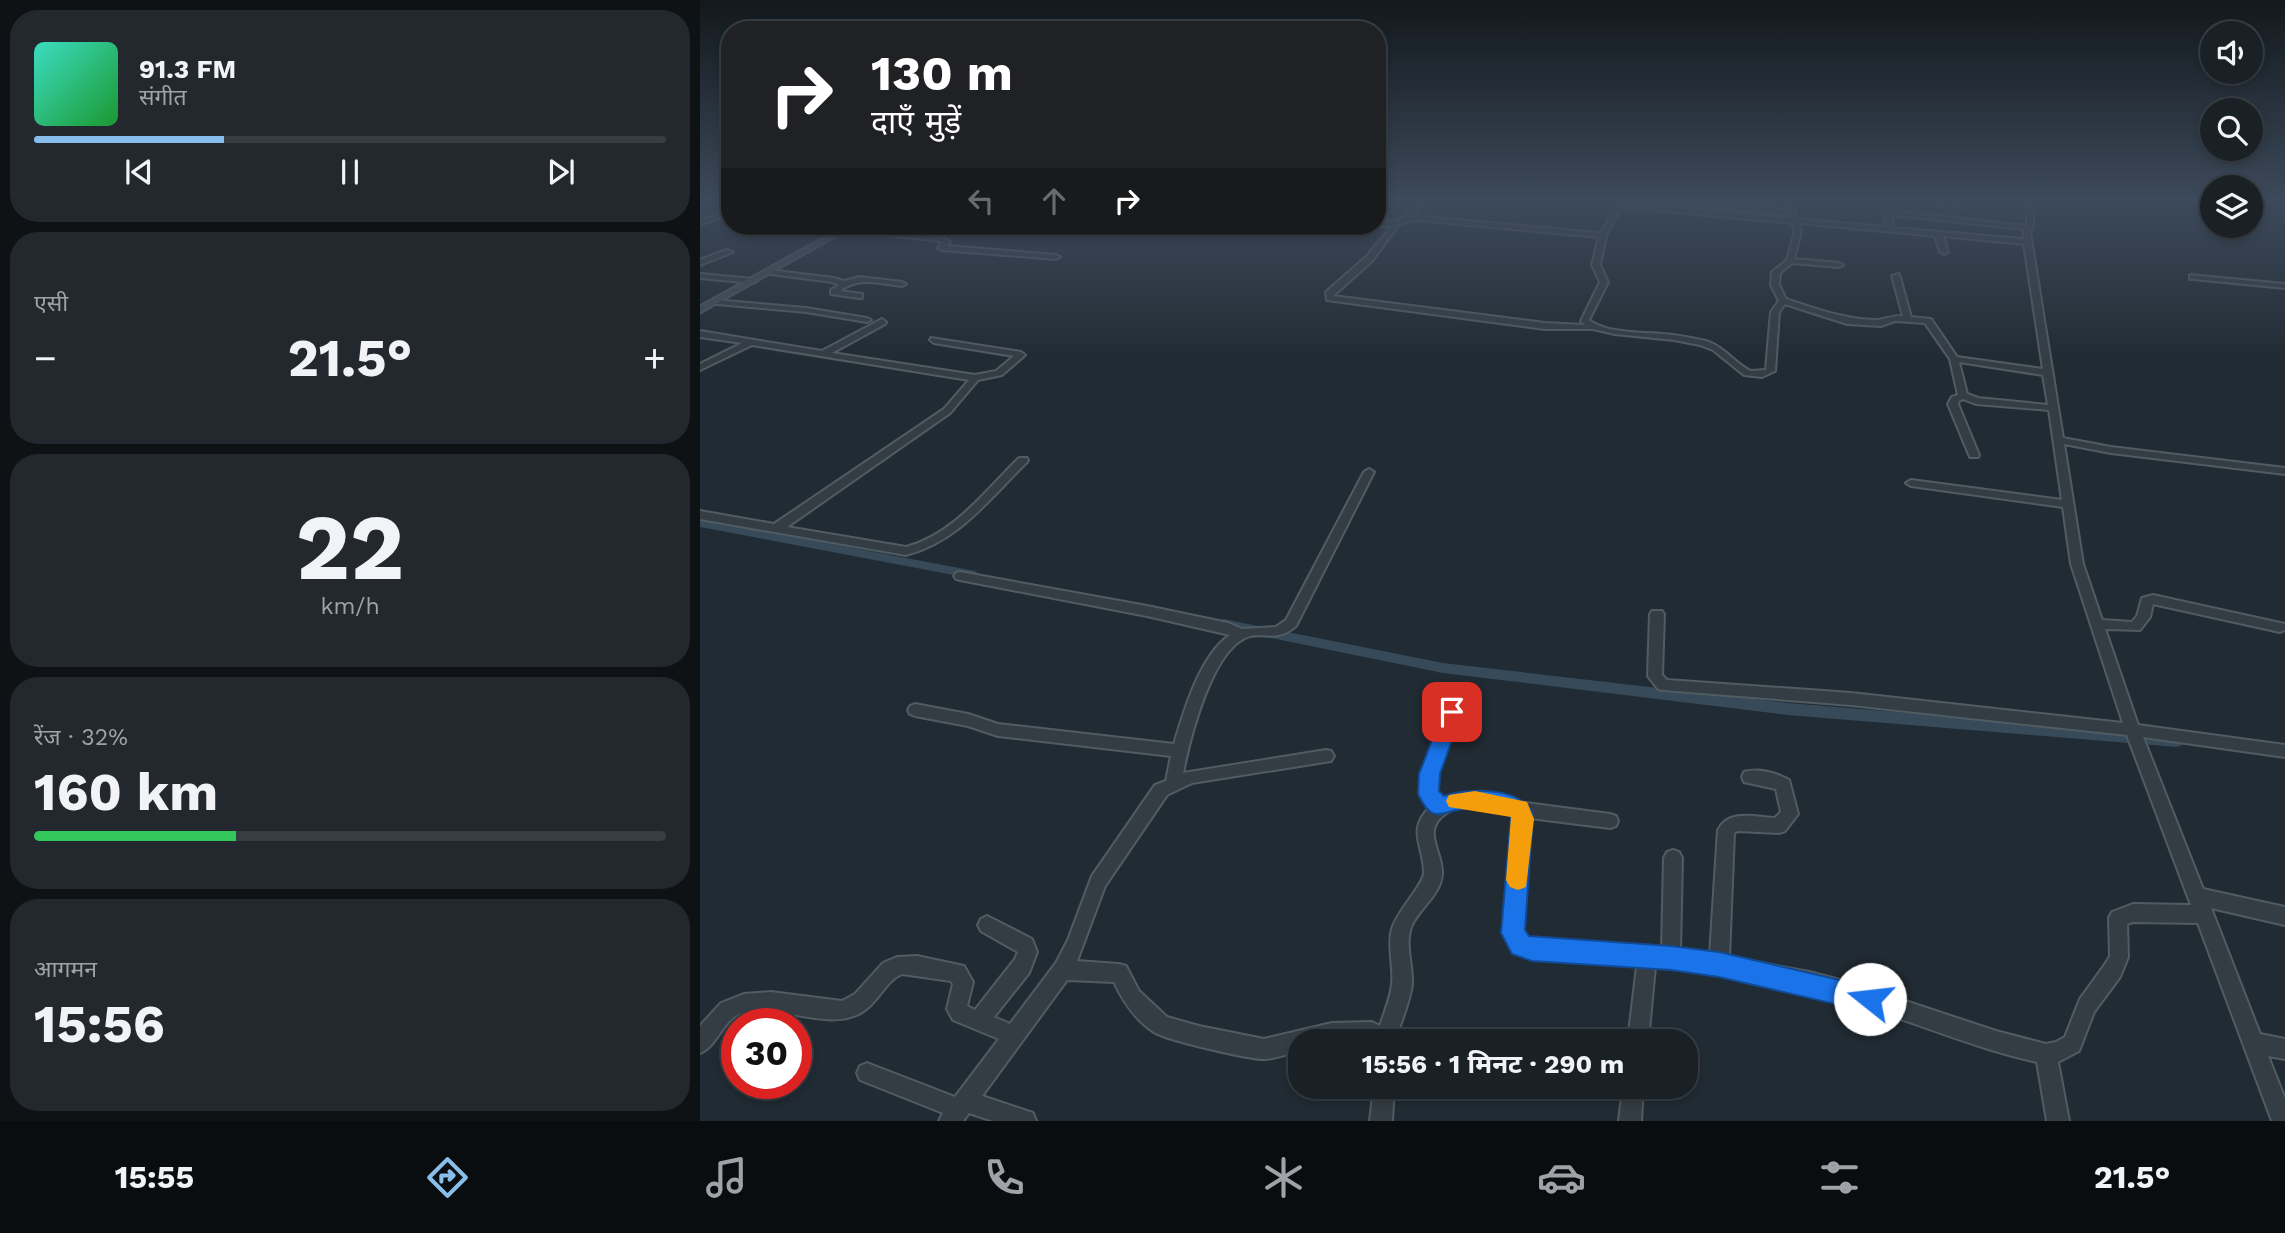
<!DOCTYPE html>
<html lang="hi">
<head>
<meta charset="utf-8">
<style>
	:root { --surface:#192026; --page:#22282e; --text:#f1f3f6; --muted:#9fa3a7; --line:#373e43; --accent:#88beeb }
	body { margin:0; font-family:"Work Sans","Noto Sans Devanagari",sans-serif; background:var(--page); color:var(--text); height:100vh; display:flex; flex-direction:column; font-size:26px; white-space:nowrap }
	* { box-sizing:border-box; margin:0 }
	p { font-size:23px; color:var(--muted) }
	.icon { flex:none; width:38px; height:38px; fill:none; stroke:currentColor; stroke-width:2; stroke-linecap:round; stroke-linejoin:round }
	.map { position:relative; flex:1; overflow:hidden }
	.details { display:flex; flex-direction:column; gap:10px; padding:10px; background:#0e1215; width:700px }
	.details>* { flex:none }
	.banner { position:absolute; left:21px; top:21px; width:665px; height:214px; border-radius:28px; box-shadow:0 4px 10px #0003,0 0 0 2px var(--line); background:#202124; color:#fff; overflow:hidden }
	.tools { position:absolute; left:1500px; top:21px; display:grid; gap:14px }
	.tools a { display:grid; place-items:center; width:63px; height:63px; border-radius:50%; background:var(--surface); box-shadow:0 4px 10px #0003,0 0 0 2px var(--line); font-size:35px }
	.speed { position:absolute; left:21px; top:1008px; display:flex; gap:14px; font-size:35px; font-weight:700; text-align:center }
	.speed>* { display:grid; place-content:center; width:91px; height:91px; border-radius:50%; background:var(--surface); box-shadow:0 4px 10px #0003,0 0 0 2px var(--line); line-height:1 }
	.speed .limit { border:10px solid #d22; background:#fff; color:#111 }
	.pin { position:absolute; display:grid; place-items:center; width:60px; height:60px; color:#fff; margin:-30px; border-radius:14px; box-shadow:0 4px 10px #0006 }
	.me { position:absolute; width:77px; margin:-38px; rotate:286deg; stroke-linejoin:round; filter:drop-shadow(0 0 5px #0008) }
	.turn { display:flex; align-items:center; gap:24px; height:147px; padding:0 35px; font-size:32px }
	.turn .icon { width:91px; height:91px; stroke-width:2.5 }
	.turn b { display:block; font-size:49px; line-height:60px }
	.lanes { display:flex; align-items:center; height:66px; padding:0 35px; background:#0003; justify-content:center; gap:35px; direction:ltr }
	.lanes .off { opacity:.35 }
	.big { font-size:52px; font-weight:700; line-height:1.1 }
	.details .card { flex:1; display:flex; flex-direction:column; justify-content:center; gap:10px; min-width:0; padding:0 24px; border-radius:28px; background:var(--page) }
	.details .dial { align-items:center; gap:0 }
	.dial b { font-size:91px; line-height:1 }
	.song { display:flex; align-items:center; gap:21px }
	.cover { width:84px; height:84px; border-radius:10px; background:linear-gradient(135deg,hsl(170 70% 55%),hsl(130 70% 35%)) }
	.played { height:7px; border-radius:4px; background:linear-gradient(90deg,var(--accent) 30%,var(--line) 30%) }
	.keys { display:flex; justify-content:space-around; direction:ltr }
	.heat { display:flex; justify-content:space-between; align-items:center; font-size:38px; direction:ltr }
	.charge { height:10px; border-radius:5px; background:linear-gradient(90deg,#34c759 32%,var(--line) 0) }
	.trip { position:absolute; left:588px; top:1029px; width:410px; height:70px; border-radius:28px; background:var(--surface); box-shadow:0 4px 10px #0003,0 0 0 2px var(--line); font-weight:700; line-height:70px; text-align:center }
	.menu { display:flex; height:112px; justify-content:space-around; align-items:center; background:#0a0d0f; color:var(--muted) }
	.menu .icon { width:49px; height:49px }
	.menu .selected { color:var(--accent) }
	.menu b { font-size:32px; color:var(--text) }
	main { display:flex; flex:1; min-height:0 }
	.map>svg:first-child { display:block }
</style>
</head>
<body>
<main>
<section class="details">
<div class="card">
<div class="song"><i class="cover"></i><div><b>91.3 FM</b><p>संगीत</p></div></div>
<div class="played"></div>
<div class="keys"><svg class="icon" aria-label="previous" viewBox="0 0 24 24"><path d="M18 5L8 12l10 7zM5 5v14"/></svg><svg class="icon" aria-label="pause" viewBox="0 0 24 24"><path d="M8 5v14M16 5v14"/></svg><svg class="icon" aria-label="next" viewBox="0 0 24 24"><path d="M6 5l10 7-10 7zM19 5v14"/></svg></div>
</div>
<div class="card"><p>एसी</p>
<div class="heat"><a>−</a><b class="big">21.5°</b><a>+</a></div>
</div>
<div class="card dial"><b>22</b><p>km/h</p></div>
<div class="card"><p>रेंज · 32%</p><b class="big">160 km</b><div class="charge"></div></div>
<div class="card"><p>आगमन</p><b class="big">15:56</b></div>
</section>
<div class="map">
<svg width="1585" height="1121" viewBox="0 0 1585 1121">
	<rect width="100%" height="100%" fill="#212b33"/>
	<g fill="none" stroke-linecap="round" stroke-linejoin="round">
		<g fill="#364a59" fill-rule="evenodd">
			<polygon points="0,519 275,571 281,575 275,579 0,527"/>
			<polygon points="523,619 743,663 1088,703 1477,735 1482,737 1485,741 1482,745 1477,747 1088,715 743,673 518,627 516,624 518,621"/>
		</g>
		<defs>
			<g id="street">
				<path d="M721,202H727L713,216L899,233L902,232L916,205L919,203L1090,218L1089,214L978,204L975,202H997L1087,210L1085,202H1091L1097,219L1186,227L1184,214L1193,211L1327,226V202H1333V228L1330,232L1363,438L1411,447L1585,468V474L1411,453L1364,444L1383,564L1402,620L1432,622L1437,616L1442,598L1453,595L1585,624V630L1580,632L1453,604L1450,617L1440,630L1405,629L1438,725L1585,745V757L1443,737L1503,889L1585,907V925L1511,908L1560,1034L1585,1039V1059L1568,1056L1585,1099V1121H1572L1498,923L1433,922L1427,924L1428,957L1420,977L1394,1012L1379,1051L1358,1062L1369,1121H1347L1337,1062C1273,1048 1213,1021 1149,1002C1086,984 1021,974 955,967L948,1041H928L937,966L832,958L814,952L804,933L814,817L808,813C789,810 761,801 745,814C721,832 743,851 742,874C741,894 720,908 712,925C704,942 713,966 712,984C710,1002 700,1024 695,1041H600V1051C589,1053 575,1059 564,1059C548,1059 466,1040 454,1032C435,1020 423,1001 414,982L367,980L282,1096L333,1113L336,1121H293L269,1113L263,1121H239L243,1113L160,1080L157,1073L160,1066L167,1063L255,1097L299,1039L253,1020L247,1009L253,984L251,981L202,974C183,982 178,1007 154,1016C123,1028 78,1004 42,1013C22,1019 18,1046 0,1053V1026L21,1003L44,994L71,992L142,1001L155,994L183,963L197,957L217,956L264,966L273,982L267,1006L275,1010L315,959L318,952L281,931L278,925L281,919L287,916L332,939L337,952L329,973L294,1017L310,1024L356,963L368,940L392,876L455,785L466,781L471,756L298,736L268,726L215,716L210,714L208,710L210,706L215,704L268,714L298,724L474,744C484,711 500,655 530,635L447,616L260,580L256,579L254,576L256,573L260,572L447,606L528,623L542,629L576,627L586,620L664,472L669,469L674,472L596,626C575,644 562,630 545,638C511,654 490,738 483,773L626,750L631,751L634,756L631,761L492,783L467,795L405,886L377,961L419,964L426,966L439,991L467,1017L499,1026L564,1039L632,1023L672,1022L680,1026C684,1013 691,997 692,984C694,966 687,946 692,929C697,911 724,884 724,873C724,845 706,831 730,807L721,794V774L753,691L755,687L760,685L765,687L767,691L737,774V792L744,799L762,793L812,799L819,802L910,814L916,816L918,821L916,826L910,828L830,818L822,931L827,938L832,940L947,947L962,949L964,858L967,852L973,850L979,852L982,858L980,951L1010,955L1018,830C1028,809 1056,817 1075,818L1081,812L1076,789L1044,782L1042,777L1044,772C1059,768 1076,773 1089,780L1098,814L1085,831L1079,833L1038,831L1034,833L1029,957L1109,972L1148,982L1296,1031L1346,1044L1356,1042L1365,1037L1380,999L1406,963L1410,956L1409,918L1412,912L1433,904L1491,905L1427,735L1151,705L963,690L958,689L948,676L950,614L952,611H962L964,614L962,675L967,680L1151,693L1423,723L1371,564L1363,507L1211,486L1206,483L1211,480L1362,500L1349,410L1276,404L1263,399L1259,401L1258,404L1279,455L1278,457H1270L1248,404L1252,397L1258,395L1250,359L1225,323L1195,321L1181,326L1147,324L1085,304L1079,312L1075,371L1062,377L1044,375L1013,350L1000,345L974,340L915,334L893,329H845L627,300L626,292L666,257L692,226H676L677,222C700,223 705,216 721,202ZM921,207L1092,223L1095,231L1087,260L1072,272L1071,285L1079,301L1071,312L1066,370L1051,371C1034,363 1025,347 1006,341C992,338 978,335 963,334C941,332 908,334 889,320L908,282L900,265L906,235ZM1191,215L1324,229V239L1193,228ZM717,220L899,237L892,265L900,282L881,321L885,325L845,323L633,296L672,261L697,227V224ZM1099,223L1235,236L1240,252L1244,254L1248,252L1243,236L1324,244L1343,369L1257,357L1231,319L1211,317L1199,274L1192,276L1203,316C1193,315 1185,320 1175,320C1144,319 1116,309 1086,299L1079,285L1080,273L1092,263L1139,267L1143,265L1139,263L1094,259L1101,231ZM1259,362L1343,375L1348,405L1278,398L1267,394Z"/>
				<polygon points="1235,202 1241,202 1241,205 1236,206"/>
				<polygon points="1255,202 1261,202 1259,211 1256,213 1253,211"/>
				<polygon points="30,210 30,214 0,225 0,221"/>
				<polygon points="284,226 361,230 364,232 361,234 287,228"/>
				<polygon points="145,227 242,237 250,242 247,246 356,255 360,257 356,259 242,250 238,248 242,242 240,241 143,230 142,229"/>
				<polygon points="26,250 33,252 0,265 0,260"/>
				<path d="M68,270L134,278L144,281L160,277L202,282L206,284L202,286C181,284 158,276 140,291L162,294V298H159L131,294V290L139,285L132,282L71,274H68Z"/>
				<polygon points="0,274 53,279 57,281 53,283 0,278"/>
				<polygon points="1490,275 1585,284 1585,288 1493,279 1490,279"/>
				<polygon points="14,300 106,308 167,318 171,320 167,322 106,312 17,304 13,302"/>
				<path d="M182,319L186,322L185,324L132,353L275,375L296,371L314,356L234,343L230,340L231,338L321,352L325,355L302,375L278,380L250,413L87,527L206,547C253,535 286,490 319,458H327L328,460L327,462C289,499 259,541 206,555L0,519V511L74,524L244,409L269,380L52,345L0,370V364L42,343L0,337V331L122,351Z"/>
				<polygon points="674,1087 694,1087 692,1121 670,1121"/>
				<polygon points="923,1087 943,1087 941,1121 919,1121"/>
			</g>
			<polygon id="secondary" points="144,226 154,226 0,313 0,306"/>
		</defs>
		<use href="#street" stroke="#515b62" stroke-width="4"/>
		<use href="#secondary" stroke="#515b62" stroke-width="3"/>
		<use href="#street" fill="#343d44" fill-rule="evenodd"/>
		<use href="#secondary" fill="#424d56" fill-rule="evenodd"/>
	</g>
	<linearGradient id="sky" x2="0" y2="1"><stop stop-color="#12181c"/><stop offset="0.56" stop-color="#3d4a5b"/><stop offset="1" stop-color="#3d4a5b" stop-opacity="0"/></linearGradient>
	<rect width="1585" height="359" fill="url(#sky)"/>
	<path fill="#1a73e8" stroke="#114b97" stroke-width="2" d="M752,704L759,706L762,712L740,774L739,791L744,796C768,788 820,786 833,814L825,930L829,936L971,946L1019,952L1170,987L1179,990L1183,999L1179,1008L1170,1012L1019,977L971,970L832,961L812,954L801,933L811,817L807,814C793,812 777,807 763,809C739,812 733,825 718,794L719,774L743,712L745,706Z"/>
	<polygon fill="#f59e0b" points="775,791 827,802 834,819 826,887 818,890 810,887 806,880 811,817 749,807 746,801 749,795"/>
</svg>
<div class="tools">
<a><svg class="icon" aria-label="sound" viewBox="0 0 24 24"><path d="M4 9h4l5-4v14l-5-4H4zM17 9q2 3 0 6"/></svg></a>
<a><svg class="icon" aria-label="search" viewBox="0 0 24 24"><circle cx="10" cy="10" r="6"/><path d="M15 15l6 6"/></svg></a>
<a><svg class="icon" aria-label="layers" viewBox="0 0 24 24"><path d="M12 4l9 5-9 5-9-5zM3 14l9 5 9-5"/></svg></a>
</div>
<div class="speed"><div class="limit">30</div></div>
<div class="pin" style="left:752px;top:712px;background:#d93025"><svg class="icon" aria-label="arrive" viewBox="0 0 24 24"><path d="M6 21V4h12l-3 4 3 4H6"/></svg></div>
<svg class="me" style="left:1170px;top:999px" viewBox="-20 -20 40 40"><circle r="19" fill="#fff"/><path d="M0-13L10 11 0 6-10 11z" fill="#1a73e8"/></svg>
<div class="trip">15:56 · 1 मिनट · 290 m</div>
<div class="banner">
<div class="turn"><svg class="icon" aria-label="right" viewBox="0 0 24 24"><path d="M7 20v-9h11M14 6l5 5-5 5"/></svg><div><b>130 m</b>दाएँ मुड़ें</div></div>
<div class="lanes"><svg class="icon off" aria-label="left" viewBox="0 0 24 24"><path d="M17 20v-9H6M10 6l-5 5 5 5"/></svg><svg class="icon off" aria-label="ahead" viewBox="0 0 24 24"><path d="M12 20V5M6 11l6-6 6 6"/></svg><svg class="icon" aria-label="right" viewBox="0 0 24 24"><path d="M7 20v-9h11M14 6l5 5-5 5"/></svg></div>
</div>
</div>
</main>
<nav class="menu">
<b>15:55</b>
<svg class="icon selected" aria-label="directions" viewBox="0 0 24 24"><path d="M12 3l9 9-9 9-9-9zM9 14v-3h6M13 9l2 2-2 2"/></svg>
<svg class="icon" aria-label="music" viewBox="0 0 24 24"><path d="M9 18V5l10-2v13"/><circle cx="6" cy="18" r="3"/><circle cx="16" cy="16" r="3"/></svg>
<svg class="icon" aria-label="phone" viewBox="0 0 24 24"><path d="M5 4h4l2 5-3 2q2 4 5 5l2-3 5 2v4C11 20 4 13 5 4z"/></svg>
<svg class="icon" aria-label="climate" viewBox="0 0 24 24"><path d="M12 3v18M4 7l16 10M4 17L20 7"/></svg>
<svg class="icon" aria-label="car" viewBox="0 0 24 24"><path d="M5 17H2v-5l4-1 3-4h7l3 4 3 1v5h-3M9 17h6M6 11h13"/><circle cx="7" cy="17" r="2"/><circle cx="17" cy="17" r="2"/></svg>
<svg class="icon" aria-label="filters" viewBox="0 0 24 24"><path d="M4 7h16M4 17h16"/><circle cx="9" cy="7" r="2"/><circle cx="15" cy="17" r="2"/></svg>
<b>21.5°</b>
</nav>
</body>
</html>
